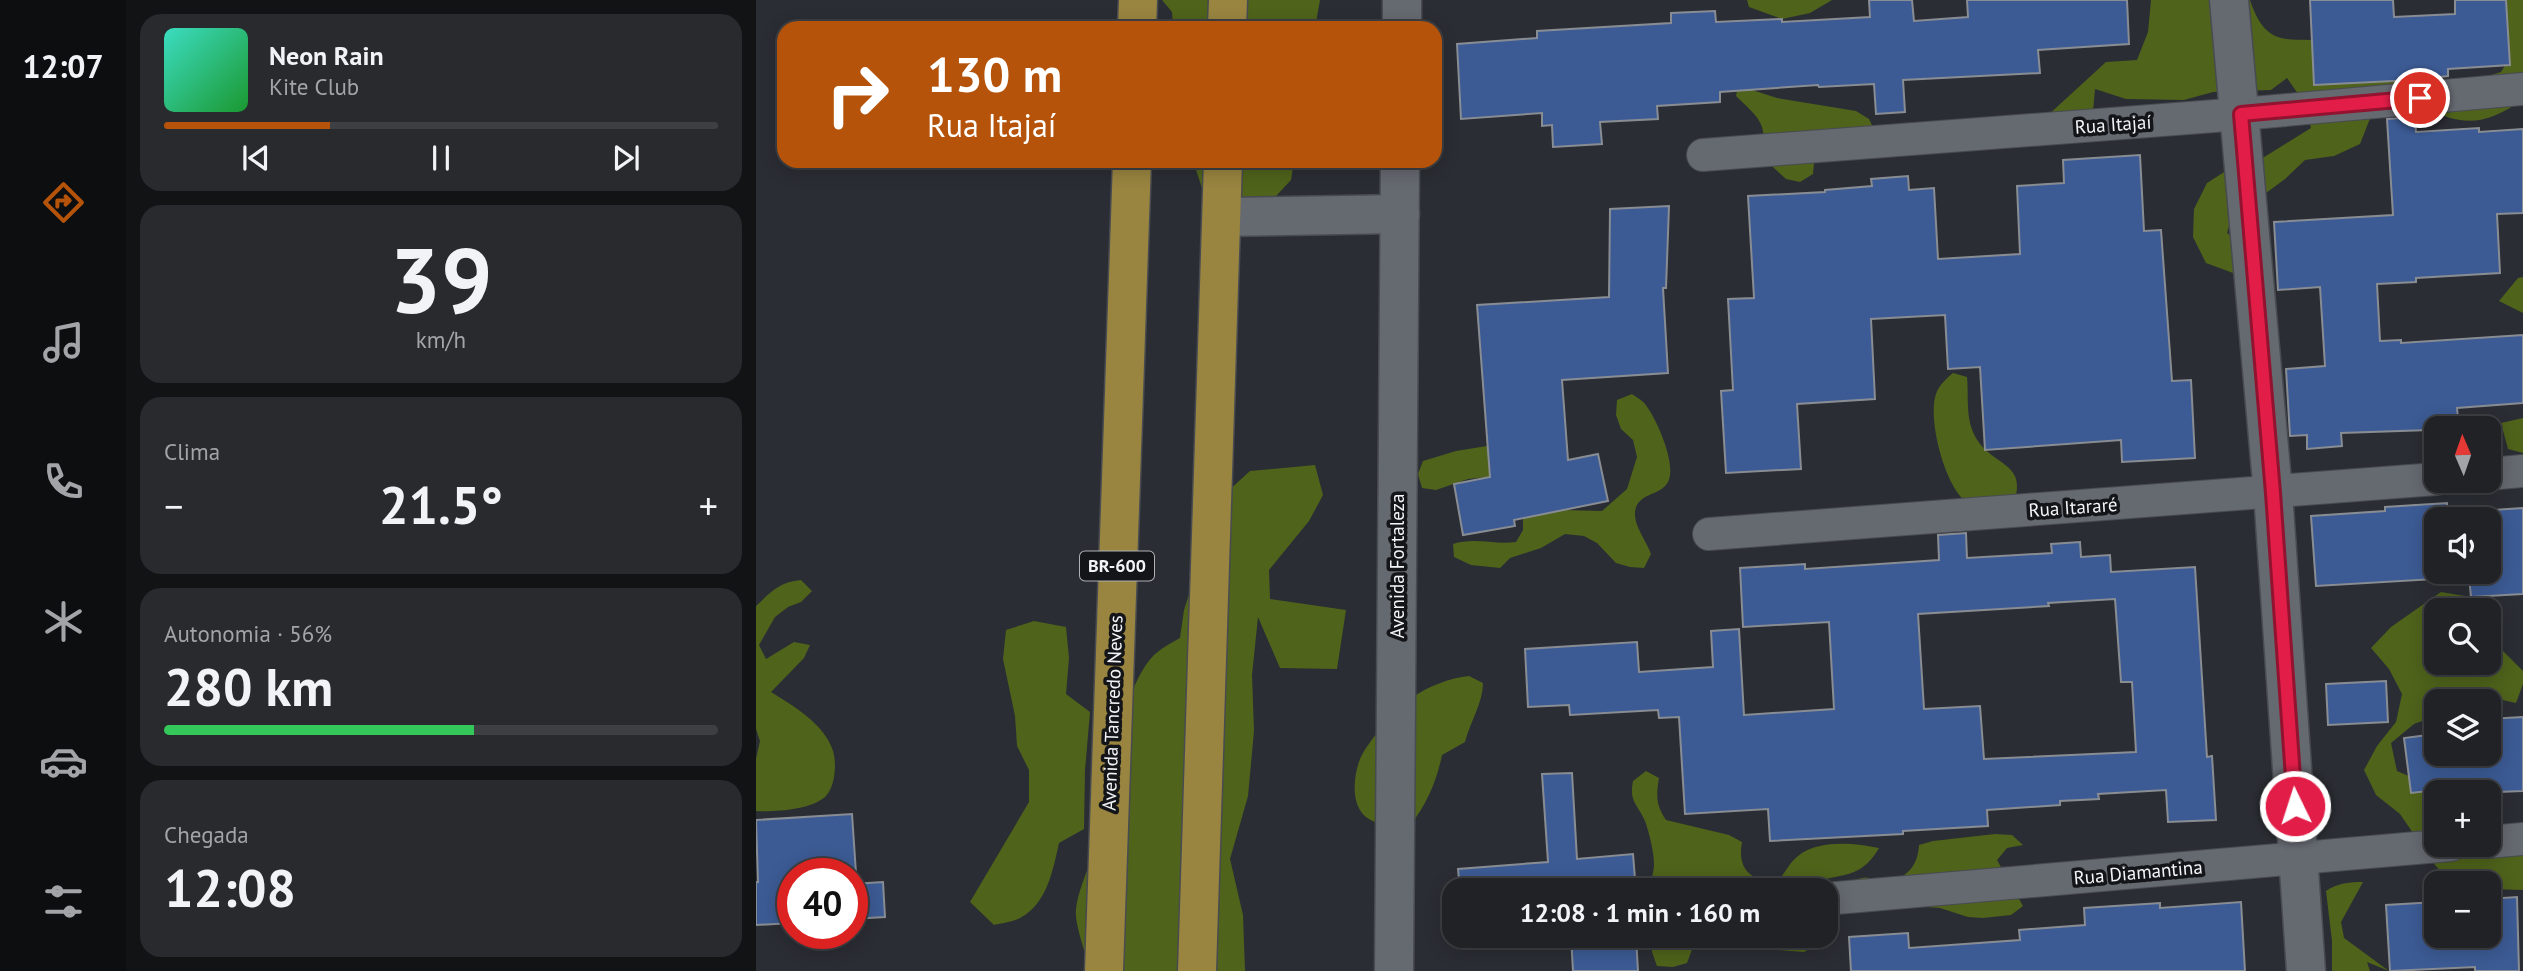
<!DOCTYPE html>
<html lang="pt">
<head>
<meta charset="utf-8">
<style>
	:root { --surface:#202226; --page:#282a2e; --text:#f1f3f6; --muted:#a2a4a7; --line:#3d3f43; --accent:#b45309 }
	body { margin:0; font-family:"PT Sans",sans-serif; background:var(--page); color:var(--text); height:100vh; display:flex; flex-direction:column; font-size:26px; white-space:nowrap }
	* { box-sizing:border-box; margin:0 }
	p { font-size:23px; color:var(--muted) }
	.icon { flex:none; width:38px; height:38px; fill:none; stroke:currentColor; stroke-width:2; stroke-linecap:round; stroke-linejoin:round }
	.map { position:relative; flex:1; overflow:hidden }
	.details { display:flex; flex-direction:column; gap:14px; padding:14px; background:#121315; width:630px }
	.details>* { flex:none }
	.guide { position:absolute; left:21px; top:21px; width:665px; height:147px; border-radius:21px; box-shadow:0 4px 18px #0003,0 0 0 2px var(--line); background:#b45309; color:#fff; overflow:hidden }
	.needle { width:46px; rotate:358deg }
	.tools { position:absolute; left:1668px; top:416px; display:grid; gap:14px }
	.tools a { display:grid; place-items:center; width:77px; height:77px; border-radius:14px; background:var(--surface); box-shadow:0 4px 18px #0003,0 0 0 2px var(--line); font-size:35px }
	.speed { position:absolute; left:21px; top:858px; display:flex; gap:14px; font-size:35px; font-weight:700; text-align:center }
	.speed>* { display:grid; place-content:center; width:91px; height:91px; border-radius:50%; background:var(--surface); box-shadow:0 4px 18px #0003,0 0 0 2px var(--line); line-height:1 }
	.speed .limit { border:10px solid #d22; background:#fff; color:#111 }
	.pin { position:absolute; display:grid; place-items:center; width:60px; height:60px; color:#fff; margin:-30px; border:4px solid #fff; border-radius:50%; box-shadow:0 2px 7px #0007 }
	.me { position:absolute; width:77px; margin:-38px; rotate:356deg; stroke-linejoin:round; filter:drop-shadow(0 0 5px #0008) }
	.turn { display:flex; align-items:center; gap:24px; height:147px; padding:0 35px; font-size:32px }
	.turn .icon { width:91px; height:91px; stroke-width:2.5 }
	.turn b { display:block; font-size:49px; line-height:60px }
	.big { font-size:52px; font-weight:800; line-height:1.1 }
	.details .card { flex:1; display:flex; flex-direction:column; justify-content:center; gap:10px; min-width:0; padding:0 24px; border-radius:21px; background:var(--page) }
	.details .dial { align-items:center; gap:0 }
	.dial b { font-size:91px; line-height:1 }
	.song { display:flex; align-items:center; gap:21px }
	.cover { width:84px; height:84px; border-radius:10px; background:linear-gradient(135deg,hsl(170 70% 55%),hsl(130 70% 35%)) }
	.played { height:7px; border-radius:4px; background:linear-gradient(90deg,var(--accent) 30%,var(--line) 30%) }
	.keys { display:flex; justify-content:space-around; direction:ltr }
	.heat { display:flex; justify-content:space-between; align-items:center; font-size:38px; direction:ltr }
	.charge { height:10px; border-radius:5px; background:linear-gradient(90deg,#34c759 56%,var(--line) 0) }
	.trip { position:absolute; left:686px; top:878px; width:396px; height:70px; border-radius:21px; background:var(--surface); box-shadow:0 4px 18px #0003,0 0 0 2px var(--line); font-weight:800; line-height:70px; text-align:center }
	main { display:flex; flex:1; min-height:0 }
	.dock { display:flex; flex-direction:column; width:126px; justify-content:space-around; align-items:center; background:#0d0e0f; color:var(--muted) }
	.dock .icon { width:49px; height:49px }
	.dock .selected { color:var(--accent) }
	.dock b { font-size:32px; color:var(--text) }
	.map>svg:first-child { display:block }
</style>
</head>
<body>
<main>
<nav class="dock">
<b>12:07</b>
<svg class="icon selected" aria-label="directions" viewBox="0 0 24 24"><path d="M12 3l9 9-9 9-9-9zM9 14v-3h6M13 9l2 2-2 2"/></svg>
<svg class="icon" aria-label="music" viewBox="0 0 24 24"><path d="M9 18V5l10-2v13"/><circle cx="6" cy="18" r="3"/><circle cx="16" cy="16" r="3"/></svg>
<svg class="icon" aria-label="phone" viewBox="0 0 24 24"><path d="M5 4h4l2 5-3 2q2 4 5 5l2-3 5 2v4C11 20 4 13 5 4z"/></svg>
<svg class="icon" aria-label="climate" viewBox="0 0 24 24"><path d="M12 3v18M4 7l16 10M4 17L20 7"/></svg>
<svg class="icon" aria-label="car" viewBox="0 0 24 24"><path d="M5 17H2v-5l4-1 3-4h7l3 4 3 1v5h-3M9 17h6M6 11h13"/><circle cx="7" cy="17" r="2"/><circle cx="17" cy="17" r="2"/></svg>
<svg class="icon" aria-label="filters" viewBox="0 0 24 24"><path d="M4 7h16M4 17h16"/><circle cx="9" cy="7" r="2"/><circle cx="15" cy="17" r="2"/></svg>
</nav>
<section class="details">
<div class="card">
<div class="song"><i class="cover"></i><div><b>Neon Rain</b><p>Kite Club</p></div></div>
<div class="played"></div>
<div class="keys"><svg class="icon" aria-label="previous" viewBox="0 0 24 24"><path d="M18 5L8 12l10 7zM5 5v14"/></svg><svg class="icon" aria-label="pause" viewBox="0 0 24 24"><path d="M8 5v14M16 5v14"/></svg><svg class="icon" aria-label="next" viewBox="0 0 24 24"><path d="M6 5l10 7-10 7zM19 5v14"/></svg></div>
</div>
<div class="card dial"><b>39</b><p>km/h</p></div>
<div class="card"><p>Clima</p>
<div class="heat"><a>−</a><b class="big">21.5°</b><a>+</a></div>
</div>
<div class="card"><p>Autonomia · 56%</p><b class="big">280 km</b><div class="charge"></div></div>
<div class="card"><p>Chegada</p><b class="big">12:08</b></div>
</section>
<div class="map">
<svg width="1767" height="971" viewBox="0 0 1767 971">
	<rect width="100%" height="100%" fill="#2a2d33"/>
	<g fill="#4f631b">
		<polygon points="406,0 564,0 559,28 417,28 416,12"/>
		<polygon points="991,0 1076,0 1054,13 1026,19 993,7"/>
		<path d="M1395,0H1494C1513,58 1541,31 1583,44C1607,52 1631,67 1653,78L1628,92L1615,116L1604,144L1578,156L1549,160L1529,179L1506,196L1479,206L1471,233L1496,251L1477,273L1450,263L1437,237L1438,209L1451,183L1476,167L1505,159L1555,128L1547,101L1531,78L1515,90L1457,92L1428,100L1370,99L1339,89L1336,122L1290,117L1350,62L1381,60L1392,32Z"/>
		<path d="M1731,0H1767V100C1730,124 1710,128 1670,108L1716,81L1745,72L1753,59Z"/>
		<path d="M983,81L996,90L1021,98L1100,111L1113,119L1120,133L1067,152L1058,163L1057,174L1044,182L1030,179L1008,159C1010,122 1005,120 980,96Z"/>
		<polygon points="437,161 538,161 535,180 505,212 448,194"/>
		<polygon points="1767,277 1767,313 1743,301 1762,278"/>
		<path d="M1197,373L1211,377C1213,399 1209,418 1220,438C1236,466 1272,462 1258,503C1246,504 1225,509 1214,504C1190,493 1171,419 1180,394C1183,385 1190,379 1197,373Z"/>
		<path d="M876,394C880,397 886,400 889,404C900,417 924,470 910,485C901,496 880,494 879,513C878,526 891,542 895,554L888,568L874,567L860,563L841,543L828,536L809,534L785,548L754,558L744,568L715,565L698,557L697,544C718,537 738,545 760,542L767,530V514L796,500L807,510L846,511L871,489L881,457L877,440L865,429L860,415L861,400Z"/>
		<polygon points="1767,418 1767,453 1752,449 1745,423"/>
		<polygon points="731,446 753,456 740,476 712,479 680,490 666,488 662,474 667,461 700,451"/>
		<path d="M559,465L567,495L553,521L513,570L514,599L590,610L581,669L524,668L502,617L496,675L498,731L492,796L474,859L487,915L489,971H331C334,959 318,928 320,909C322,891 330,876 335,858C350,805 361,695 397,656C404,649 415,643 424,638L428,610L437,582L471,492L494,471Z"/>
		<path d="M45,580L56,591L45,602L32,607L19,617L3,645L10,659L38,642L54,645L48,658L15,692C36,705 69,724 77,751C81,764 79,788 69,797C54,810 18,812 0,811V759L4,741L0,729V606C15,592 23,582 45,580Z"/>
		<polygon points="1685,592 1715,597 1715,603 1710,611 1680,611 1680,663 1732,663 1733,657 1747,651 1767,671 1767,684 1760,703 1742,699 1733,703 1680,702 1680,716 1658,724 1635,743 1641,771 1692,793 1680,793 1680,845 1732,845 1733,816 1767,842 1767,890 1733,889 1732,884 1697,884 1679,865 1644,814 1620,795 1608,770 1621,746 1640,722 1646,694 1633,669 1615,648 1635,627"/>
		<path d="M278,621L310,627L313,658L310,694L334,712L329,770L328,829L303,843C297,870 291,904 264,918C257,922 246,923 238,925L214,902L273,802V770L261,746L259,716L247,659L250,630Z"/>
		<path d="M713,676L727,683C727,703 714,722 709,742L686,755C681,780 671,804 655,824C641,825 625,827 613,819C594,808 597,777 604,759C612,741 641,708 657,697C673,686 694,678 713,676Z"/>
		<path d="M890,771L903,778C900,796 900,805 910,820L973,835L986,842C981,870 995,880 1021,883C1028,874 1034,862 1042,856C1062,839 1100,843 1123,848C1100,888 1073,867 1048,891H894C894,881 898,873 898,864C898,852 893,832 889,821C881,803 873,802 877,781Z"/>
		<path d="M1239,834L1256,835L1267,845L1251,848L1241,860L1267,906L1255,915L1227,918L1212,917L1184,908L1155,906L1083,909L1079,923L1069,932V891C1081,887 1094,880 1106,878C1112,876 1117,880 1123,880C1147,883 1162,868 1163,845L1177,841Z"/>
		<path d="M1607,882L1585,922L1588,938L1633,971L1611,962L1614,971H1576V941L1570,891C1581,883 1594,882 1607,882Z"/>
		<polygon points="895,936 941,936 931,963 917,967 901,966 896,952"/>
		<polygon points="967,936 1066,936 1060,945 1048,952 971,946"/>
	</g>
	<g fill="#3c5b94" stroke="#888c93" stroke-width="2" fill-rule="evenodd">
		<polygon points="1113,0 1156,0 1158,21 1212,17 1211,0 1371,0 1373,44 1282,50 1284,73 1147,80 1149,112 1120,114 1118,84 1063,87 1062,85 964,92 964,102 901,106 902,119 844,122 846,144 797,147 796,125 786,126 786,113 705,119 701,44 781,38 781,31 915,23 915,13 959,11 960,22 1026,19 1026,22 1114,17"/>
		<polygon points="1554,0 1637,0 1638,17 1699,14 1699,0 1750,0 1754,65 1692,69 1692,76 1657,80 1558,85"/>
		<polygon points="1659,117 1660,132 1723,128 1723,132 1767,129 1767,213 1741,214 1744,273 1660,278 1660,282 1621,284 1624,341 1645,340 1645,343 1767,335 1767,403 1701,408 1703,429 1585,433 1586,446 1551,449 1551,435 1534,436 1530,369 1569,366 1564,287 1522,290 1518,222 1637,215 1631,119"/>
		<polygon points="1384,155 1388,231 1405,230 1416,381 1435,380 1439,458 1366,462 1365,440 1229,450 1224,367 1192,369 1189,315 1115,319 1119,399 1041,404 1045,469 970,473 965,391 977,390 972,299 998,298 992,196 1069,192 1069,190 1116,186 1115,179 1152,176 1153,190 1178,188 1182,259 1264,254 1261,186 1308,183 1307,160"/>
		<polygon points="913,206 910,288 907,288 912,373 806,380 812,460 842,454 852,501 758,520 759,526 707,535 698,484 734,477 721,305 853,297 854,209"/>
		<path d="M1691,503V513L1767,508V594L1715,597L1713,577L1560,586L1555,516L1629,511V507ZM1680,520H1732V572H1680Z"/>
		<path d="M1210,533L1211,558L1296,553L1295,544L1324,542L1325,557L1354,555L1355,572L1439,567L1451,757L1456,756L1460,820L1412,822L1410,790L1342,794L1343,799L1304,801V805L1231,810L1232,826L1147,831V834L1014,841L1012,809L929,814L923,717L903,718L902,710L814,715L813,705L772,707L769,649L881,642L883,672L957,667L955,631L983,629L988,715L1078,709L1073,622L987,627L984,568L1049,564V569L1183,560L1182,535ZM1359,599L1365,682H1376L1380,752L1228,759L1224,706L1168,709L1162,614L1293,606L1292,603Z"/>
		<polygon points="1630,681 1632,722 1572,725 1570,684"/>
		<polygon points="1767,717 1767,791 1717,793 1716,786 1655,793 1648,738 1680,734 1680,754 1732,754 1732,719"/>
		<polygon points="816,773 821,859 877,854 880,891 704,891 702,869 792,862 786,774"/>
		<polygon points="96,814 100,873 37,873 37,923 0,925 0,882 2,882 0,820"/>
		<polygon points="127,882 129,917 96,919 96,884"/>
		<polygon points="1761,897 1763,971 1719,971 1719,967 1634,971 1630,905 1680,902 1680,936 1732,936 1732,899"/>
		<polygon points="1485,902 1489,971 1095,971 1093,937 1152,933 1153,948 1264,940 1263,930 1329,925 1328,908 1404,903 1404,908"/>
		<polygon points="708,936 775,936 708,942"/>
		<polygon points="815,936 880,936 882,971 817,971"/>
	</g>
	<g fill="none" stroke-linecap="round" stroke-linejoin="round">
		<defs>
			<g id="street">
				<polyline points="947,155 1485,114 1767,89"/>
				<polyline points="1732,474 1767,471"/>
				<polyline points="953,534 1680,479"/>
				<polyline points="1732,842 1767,839"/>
				<polyline points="1069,899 1695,845"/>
			</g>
			<g id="secondary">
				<polyline points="1473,0 1517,493 1550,971"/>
				<polyline points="646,28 646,0"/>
				<polyline points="466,217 644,214"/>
				<polyline points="638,971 644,161"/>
			</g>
			<g id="primary">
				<polyline points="381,28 382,0"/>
				<polyline points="471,28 472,0"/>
				<polyline points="348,971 376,161"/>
				<polyline points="441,971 467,161"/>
			</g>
		</defs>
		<use href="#street" stroke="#484b50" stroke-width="34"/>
		<use href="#secondary" stroke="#484b50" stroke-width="41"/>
		<use href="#primary" stroke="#484b50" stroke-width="41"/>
		<use href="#street" stroke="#656970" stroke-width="32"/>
		<use href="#secondary" stroke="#656970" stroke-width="38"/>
		<use href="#primary" stroke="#998540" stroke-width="38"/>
	</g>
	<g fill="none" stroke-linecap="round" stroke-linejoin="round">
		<defs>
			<polyline id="route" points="1539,806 1517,493 1485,114 1664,98"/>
		</defs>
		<use href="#route" stroke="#92132f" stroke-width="18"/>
		<use href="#route" stroke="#e11d48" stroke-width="12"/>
	</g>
	<g text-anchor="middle" stroke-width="7" stroke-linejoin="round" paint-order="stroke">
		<rect fill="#141518" stroke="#afb1b5" stroke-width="2" x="324" y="551.5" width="74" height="29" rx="5"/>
		<g font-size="18" font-weight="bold" fill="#f2f4f8">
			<text x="361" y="572">BR-600</text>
		</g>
		<g font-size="19" fill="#f2f4f8" stroke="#141518">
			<text transform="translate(1357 124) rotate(-4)" y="7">Rua Itajaí</text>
			<text transform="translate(1317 507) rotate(-4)" y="7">Rua Itararé</text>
			<text transform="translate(641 566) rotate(-90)" y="7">Avenida Fortaleza</text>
			<text transform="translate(356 713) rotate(-88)" y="7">Avenida Tancredo Neves</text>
			<text transform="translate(1382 872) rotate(-5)" y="7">Rua Diamantina</text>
		</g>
	</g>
</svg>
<div class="tools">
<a><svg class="needle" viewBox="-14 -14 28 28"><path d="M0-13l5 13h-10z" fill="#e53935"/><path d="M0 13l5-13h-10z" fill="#a2a4a7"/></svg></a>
<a><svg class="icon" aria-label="sound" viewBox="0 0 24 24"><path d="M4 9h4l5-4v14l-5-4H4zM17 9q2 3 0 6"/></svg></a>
<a><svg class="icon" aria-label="search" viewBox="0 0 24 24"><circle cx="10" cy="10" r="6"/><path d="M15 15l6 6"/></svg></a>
<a><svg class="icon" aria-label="layers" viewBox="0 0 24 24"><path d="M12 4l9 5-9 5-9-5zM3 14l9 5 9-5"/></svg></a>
<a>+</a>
<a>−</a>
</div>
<div class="speed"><div class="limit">40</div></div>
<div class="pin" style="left:1664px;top:98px;background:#d93025"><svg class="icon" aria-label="arrive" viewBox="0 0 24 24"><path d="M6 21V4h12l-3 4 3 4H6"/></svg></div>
<svg class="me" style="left:1539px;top:806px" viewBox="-20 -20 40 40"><circle r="17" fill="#e11d48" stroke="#fff" stroke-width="3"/><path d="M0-11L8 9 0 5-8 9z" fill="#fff"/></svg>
<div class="trip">12:08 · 1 min · 160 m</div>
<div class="guide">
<div class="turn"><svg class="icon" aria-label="right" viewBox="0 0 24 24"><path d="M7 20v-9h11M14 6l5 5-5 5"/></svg><div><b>130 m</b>Rua Itajaí</div></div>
</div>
</div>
</main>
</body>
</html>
